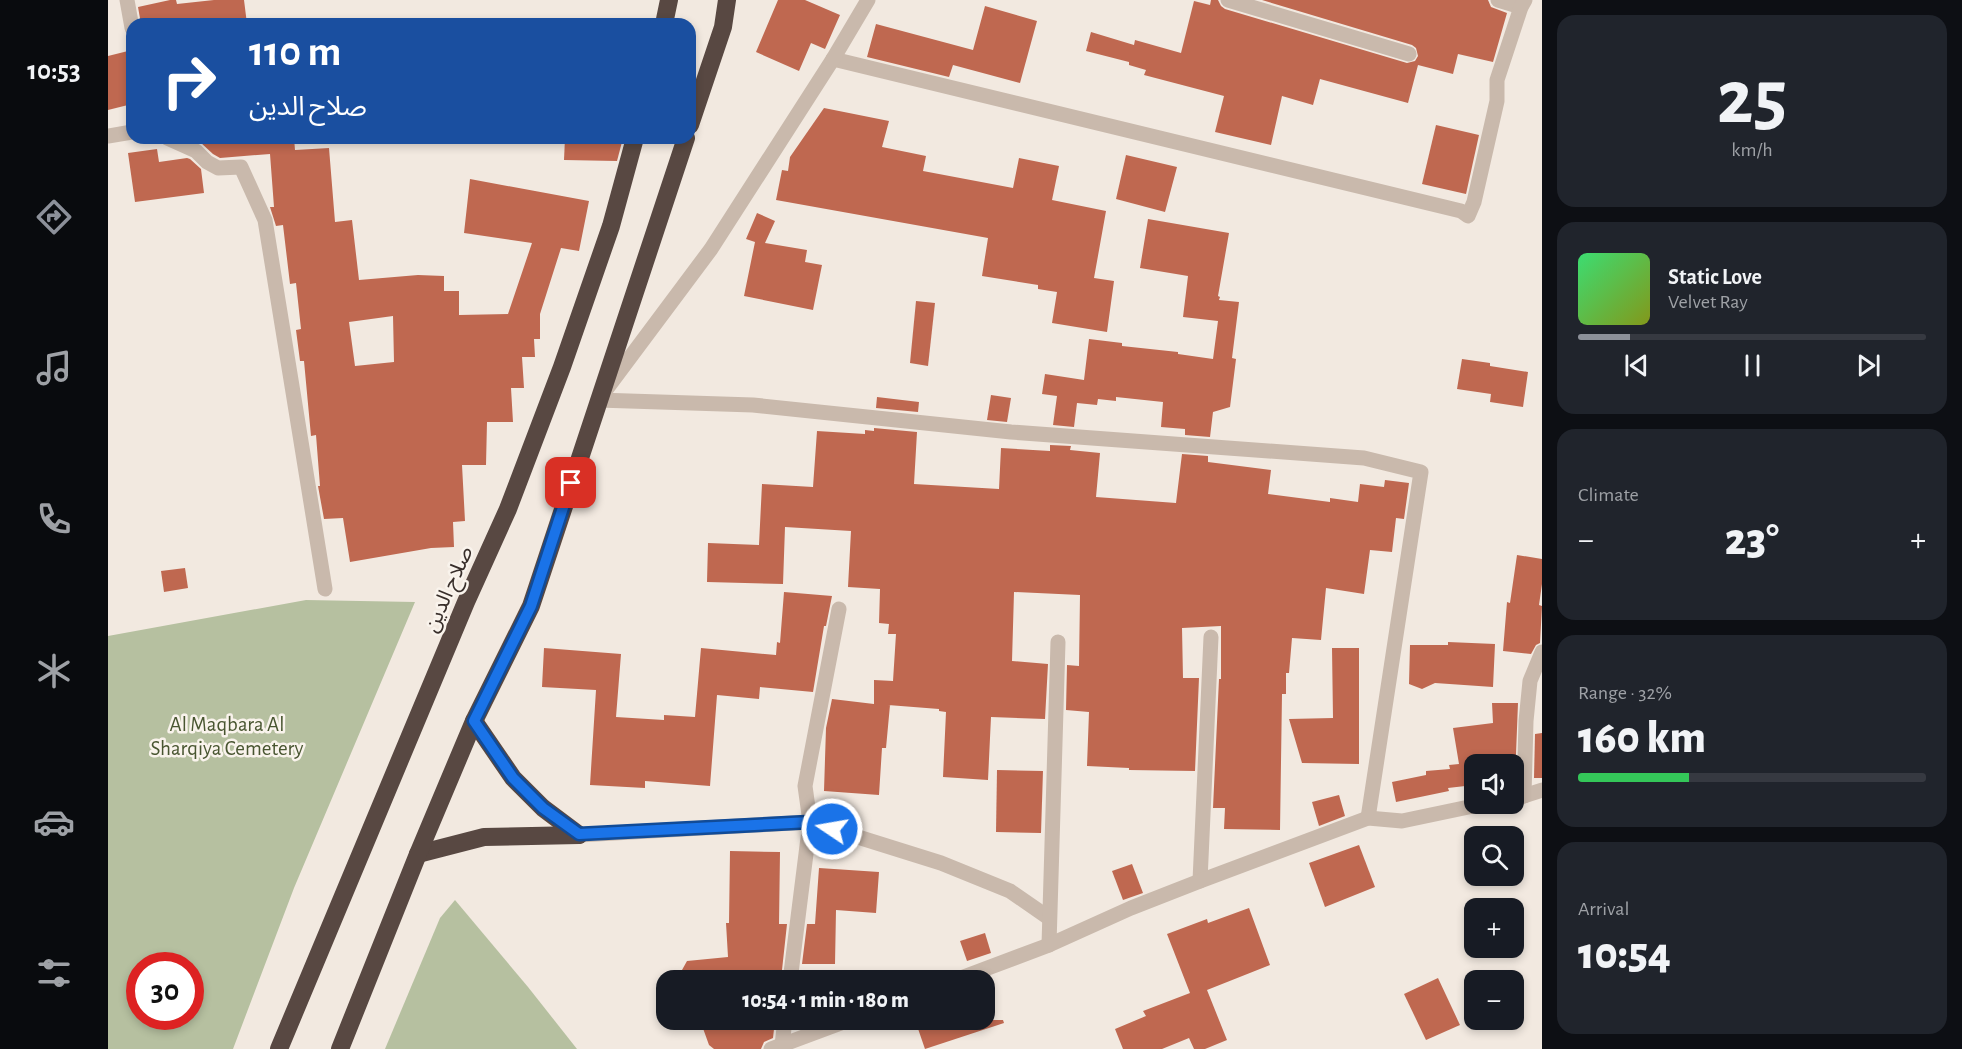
<!DOCTYPE html>
<html lang="en">
<head>
<meta charset="utf-8">
<style>
	:root { --surface:#171b24; --page:#20242c; --text:#f1f3f6; --muted:#9ea1a6; --line:#363941; --accent:#8c9099 }
	body { margin:0; font-family:"Alegreya Sans","Noto Sans Arabic",sans-serif; background:var(--page); color:var(--text); height:100vh; display:flex; flex-direction:column; font-size:22px; white-space:nowrap }
	* { box-sizing:border-box; margin:0 }
	p { font-size:20px; color:var(--muted) }
	.icon { flex:none; width:33px; height:33px; fill:none; stroke:currentColor; stroke-width:2; stroke-linecap:round; stroke-linejoin:round }
	.map { position:relative; flex:1; overflow:hidden }
	.sheet { display:flex; flex-direction:column; gap:15px; padding:15px; background:#0d0f14; width:420px }
	.sheet>* { flex:none }
	.guide { position:absolute; left:18px; top:18px; width:570px; height:126px; border-radius:18px; box-shadow:0 3px 9px #0003; background:#1a4fa0; color:#fff; overflow:hidden }
	.buttons { position:absolute; left:1356px; top:754px; display:grid; gap:12px }
	.buttons a { display:grid; place-items:center; width:60px; height:60px; border-radius:12px; background:var(--surface); box-shadow:0 3px 9px #0003; font-size:30px }
	.speed { position:absolute; left:18px; top:952px; display:flex; gap:12px; font-size:30px; font-weight:700; text-align:center }
	.speed>* { display:grid; place-content:center; width:78px; height:78px; border-radius:50%; background:var(--surface); box-shadow:0 3px 9px #0003; line-height:1 }
	.speed .limit { border:9px solid #d22; background:#fff; color:#111 }
	.pin { position:absolute; display:grid; place-items:center; width:51px; height:51px; color:#fff; margin:-26px; border-radius:12px; box-shadow:0 3px 9px #0006 }
	.me { position:absolute; width:66px; margin:-33px; rotate:282deg; stroke-linejoin:round; filter:drop-shadow(0 0 4px #0008) }
	.turn { display:flex; align-items:center; gap:21px; height:126px; padding:0 24px; font-size:27px }
	.turn .icon { width:78px; height:78px; stroke-width:2.5 }
	.turn b { display:block; font-size:42px; line-height:51px }
	.big { font-size:45px; font-weight:800; line-height:1.1 }
	.sheet .widget { flex:1; display:flex; flex-direction:column; justify-content:center; gap:9px; min-width:0; padding:0 21px; border-radius:18px; background:var(--page) }
	.sheet .dial { align-items:center; gap:0 }
	.dial b { font-size:78px; line-height:1 }
	.song { display:flex; align-items:center; gap:18px }
	.cover { width:72px; height:72px; border-radius:9px; background:linear-gradient(135deg,hsl(140 70% 55%),hsl(70 70% 35%)) }
	.played { height:6px; border-radius:3px; background:linear-gradient(90deg,var(--accent) 15%,var(--line) 15%) }
	.keys { display:flex; justify-content:space-around; direction:ltr }
	.heat { display:flex; justify-content:space-between; align-items:center; font-size:33px; direction:ltr }
	.charge { height:9px; border-radius:4px; background:linear-gradient(90deg,#34c759 32%,var(--line) 0) }
	.trip { position:absolute; left:548px; top:970px; width:339px; height:60px; border-radius:18px; background:var(--surface); box-shadow:0 3px 9px #0003; font-weight:800; line-height:60px; text-align:center }
	main { display:flex; flex:1; min-height:0 }
	.tab-bar { display:flex; flex-direction:column; width:108px; justify-content:space-around; align-items:center; background:#090b0e; color:var(--muted) }
	.tab-bar .icon { width:42px; height:42px }
	.tab-bar .current { color:var(--accent) }
	.tab-bar b { font-size:27px; color:var(--text) }
	.map>svg:first-child { display:block }
</style>
</head>
<body>
<main>
<nav class="tab-bar">
<b>10:53</b>
<svg class="icon current" aria-label="directions" viewBox="0 0 24 24"><path d="M12 3l9 9-9 9-9-9zM9 14v-3h6M13 9l2 2-2 2"/></svg>
<svg class="icon" aria-label="music" viewBox="0 0 24 24"><path d="M9 18V5l10-2v13"/><circle cx="6" cy="18" r="3"/><circle cx="16" cy="16" r="3"/></svg>
<svg class="icon" aria-label="phone" viewBox="0 0 24 24"><path d="M5 4h4l2 5-3 2q2 4 5 5l2-3 5 2v4C11 20 4 13 5 4z"/></svg>
<svg class="icon" aria-label="climate" viewBox="0 0 24 24"><path d="M12 3v18M4 7l16 10M4 17L20 7"/></svg>
<svg class="icon" aria-label="car" viewBox="0 0 24 24"><path d="M5 17H2v-5l4-1 3-4h7l3 4 3 1v5h-3M9 17h6M6 11h13"/><circle cx="7" cy="17" r="2"/><circle cx="17" cy="17" r="2"/></svg>
<svg class="icon" aria-label="filters" viewBox="0 0 24 24"><path d="M4 7h16M4 17h16"/><circle cx="9" cy="7" r="2"/><circle cx="15" cy="17" r="2"/></svg>
</nav>
<div class="map">
<svg width="1434" height="1049" viewBox="0 0 1434 1049">
	<rect width="100%" height="100%" fill="#f2e9e0"/>
	<g fill="#b6c0a0" fill-rule="evenodd">
		<path d="M198,600L307,602L186,888L125,1049H0V636ZM32,966H82V1017H32Z"/>
		<polygon points="347,900 420,987 469,1049 277,1049 332,918"/>
	</g>
	<g fill="#bf6850" fill-rule="evenodd">
		<polygon points="62,0 68,0 69,4 106,0 136,0 139,24 33,24 30,7"/>
		<polygon points="670,0 697,0 732,15 717,49 703,43 691,71 648,52"/>
		<polygon points="1103,0 1110,0 1113,6 1117,9 1299,63 1307,61 1310,56 1308,48 1304,45 1154,0 1380,0 1383,7 1399,13 1385,62 1350,54 1345,74 1310,65 1300,103 1212,79 1205,105 1174,96 1163,145 1107,132 1116,96 1036,75 1038,70 1021,65 1021,62 978,51 983,32 1026,45 1027,40 1073,53 1086,1 1102,5"/>
		<polygon points="877,6 929,21 912,83 845,65 841,77 759,57 768,24 865,50"/>
		<polygon points="20,51 24,67 24,104 0,110 0,56"/>
		<polygon points="716,108 781,121 774,147 818,156 815,171 905,188 911,158 951,166 944,200 998,211 986,278 1006,281 999,332 944,323 949,292 930,289 930,285 874,276 880,238 668,200 674,170 680,171 682,157"/>
		<polygon points="1328,125 1371,135 1358,194 1314,184"/>
		<path d="M91,138H186L187,150L221,148L227,222L244,220L251,280L310,275L336,276V291H351V315L400,314L424,243L356,233L362,179L481,201L471,251L453,248L432,314V339H426L427,357H414L416,388H403L405,422H379L378,465H354L357,521L345,522L346,547L323,548L242,562L235,518L216,519L210,486H212L208,435L203,436L196,361H192L188,330L193,329L188,283L182,284L175,225L168,226L162,207H166L162,154L112,158L105,154L92,142ZM285,316L286,362L247,366L241,322Z"/>
		<polygon points="457,138 515,138 509,161 456,160"/>
		<polygon points="49,149 51,162 79,158 82,159 93,169 96,193 27,202 20,153"/>
		<polygon points="1018,155 1069,167 1057,212 1008,199"/>
		<polygon points="649,213 667,221 657,243 699,250 697,262 714,265 705,310 636,296 647,242 638,239"/>
		<polygon points="1040,219 1121,233 1110,296 1112,297 1111,300 1131,302 1124,358 1128,359 1122,407 1105,412 1102,437 1077,435 1077,429 1053,427 1055,402 1008,397 1008,401 990,399 989,405 969,403 966,427 945,425 949,396 934,394 937,374 976,380 981,339 1014,343 1014,346 1070,352 1070,354 1105,359 1110,321 1075,317 1080,276 1032,268"/>
		<polygon points="808,301 827,303 820,366 802,363"/>
		<polygon points="1354,359 1382,363 1382,366 1420,372 1415,407 1382,402 1383,394 1349,389"/>
		<polygon points="883,395 903,398 899,422 879,420"/>
		<polygon points="769,397 811,402 810,412 768,408"/>
		<polygon points="766,428 809,432 806,484 891,489 893,448 942,451 942,445 963,446 962,450 992,453 988,497 1068,503 1074,454 1100,456 1100,462 1163,470 1160,494 1222,502 1222,498 1250,502 1252,484 1276,487 1277,480 1301,483 1296,519 1288,518 1284,552 1262,550 1256,594 1218,588 1213,640 1184,638 1181,673 1178,673 1178,694 1174,694 1172,830 1116,829 1117,808 1105,808 1111,679 1113,679 1113,626 1074,628 1075,678 1091,678 1087,771 1021,770 1021,768 979,766 981,712 958,710 959,665 971,666 972,595 906,592 904,661 940,664 937,719 883,717 880,780 835,777 838,712 831,711 831,709 780,705 782,705 778,748 774,748 771,795 716,791 718,728 724,699 766,704 766,680 785,681 788,634 780,634 781,624 771,623 772,589 740,587 743,531 677,527 675,584 599,582 600,543 651,545 654,484 705,487 709,431 757,434 757,430 766,431"/>
		<polygon points="1409,555 1434,559 1434,584 1431,605 1434,606 1432,643 1428,645 1423,654 1395,651 1399,602 1402,603"/>
		<polygon points="77,568 80,588 56,592 53,571"/>
		<polygon points="676,592 724,596 718,626 716,626 705,692 652,687 651,699 609,695 602,786 537,781 537,788 482,785 488,690 434,687 436,648 513,654 508,717 556,720 556,715 587,717 593,648 668,655 669,642 672,643"/>
		<polygon points="1340,642 1387,644 1385,687 1327,683 1314,689 1301,684 1302,645 1340,645"/>
		<polygon points="1224,648 1251,648 1251,764 1194,763 1181,719 1225,718"/>
		<polygon points="1384,703 1410,703 1407,780 1406,765 1366,765 1366,785 1340,788 1341,791 1288,802 1284,782 1318,775 1318,771 1342,769 1341,765 1351,764 1345,728 1385,723"/>
		<polygon points="1434,733 1434,778 1426,778 1427,734"/>
		<polygon points="889,770 935,771 933,833 888,832"/>
		<polygon points="1231,795 1237,816 1211,826 1204,802"/>
		<polygon points="1251,845 1267,887 1217,907 1201,863"/>
		<polygon points="622,851 672,852 671,924 679,924 674,970 656,970 660,981 578,981 574,970 579,961 620,957 618,923 621,923"/>
		<polygon points="1024,864 1035,893 1015,900 1004,871"/>
		<polygon points="711,868 771,872 768,913 728,910 727,964 694,964 699,924 707,924"/>
		<polygon points="1141,908 1162,965 1099,990 1119,1040 1097,1049 1086,1049 1081,1038 1054,1049 1015,1049 1007,1029 1038,1016 1035,1011 1082,993 1059,934 1099,919 1100,923"/>
		<polygon points="877,933 883,953 859,961 852,941"/>
		<polygon points="1330,978 1352,1025 1318,1040 1296,994"/>
		<polygon points="592,1020 667,1020 665,1038 656,1042 653,1049 606,1049 601,1045"/>
		<polygon points="807,1020 895,1020 896,1023 817,1049"/>
	</g>
	<g fill="none" stroke-linecap="round" stroke-linejoin="round">
		<g stroke="#c9b9ac" stroke-width="15">
			<polyline points="19,0 24,28"/>
			<polyline points="1120,0 1301,54"/>
			<polyline points="1390,0 1413,7"/>
			<polyline points="725,59 1353,211 1360,216 1366,202 1389,101 1389,80 1413,7 1417,0"/>
			<polyline points="0,136 24,132"/>
			<polyline points="59,138 88,151 99,162 110,168 133,167 157,220 217,589"/>
			<polyline points="497,391 603,249 725,59 760,0"/>
			<polyline points="490,400 645,405 903,432 1256,458 1313,472 1260,818"/>
			<polyline points="1416,796 1418,721 1422,681 1434,652"/>
			<polyline points="1406,797 1416,796 1434,790"/>
			<polyline points="471,835 702,822 833,863 902,891 941,918"/>
			<polyline points="1092,881 1103,637"/>
			<polyline points="941,945 950,642"/>
			<polyline points="682,981 702,822 697,786 731,609"/>
			<polyline points="845,981 941,945 1023,908 1092,881 1260,818 1294,821 1375,804"/>
			<polyline points="674,1045 677,1020"/>
			<polyline points="663,1049 741,1020"/>
		</g>
		<g stroke="#584842" stroke-width="18">
			<polyline points="556,24 561,0"/>
			<polyline points="582,125 615,27 619,0"/>
			<polyline points="366,721 405,778 435,808 471,835"/>
			<polyline points="310,854 376,837 471,835"/>
			<polyline points="171,1049 358,602 400,509 454,367 503,226 527,138"/>
			<polyline points="232,1049 310,854 366,721 423,606 578,138"/>
		</g>
	</g>
	<g fill="none" stroke-linecap="round" stroke-linejoin="round">
		<defs>
			<polyline id="route" points="463,483 423,606 366,721 405,778 435,808 471,834 702,822 724,829"/>
		</defs>
		<use href="#route" stroke="#114b97" stroke-width="15"/>
		<use href="#route" stroke="#1a73e8" stroke-width="10"/>
	</g>
	<g text-anchor="middle" stroke-width="5" stroke-linejoin="round" paint-order="stroke">
		<g font-size="21" fill="#382e2a" stroke="#f9f3ec">
			<text transform="translate(340 589) rotate(-66)" y="7">صلاح الدين</text>
		</g>
		<g font-size="21" fill="#485530" stroke="#f9f3ec">
			<text x="119" y="731">Al Maqbara Al<tspan x="119" dy="24">Sharqiya Cemetery</tspan></text>
		</g>
	</g>
</svg>
<div class="buttons">
<a><svg class="icon" aria-label="sound" viewBox="0 0 24 24"><path d="M4 9h4l5-4v14l-5-4H4zM17 9q2 3 0 6"/></svg></a>
<a><svg class="icon" aria-label="search" viewBox="0 0 24 24"><circle cx="10" cy="10" r="6"/><path d="M15 15l6 6"/></svg></a>
<a>+</a>
<a>−</a>
</div>
<div class="speed"><div class="limit">30</div></div>
<div class="pin" style="left:463px;top:483px;background:#d93025"><svg class="icon" aria-label="arrive" viewBox="0 0 24 24"><path d="M6 21V4h12l-3 4 3 4H6"/></svg></div>
<svg class="me" style="left:724px;top:829px" viewBox="-20 -20 40 40"><circle r="17" fill="#1a73e8" stroke="#fff" stroke-width="3"/><path d="M0-11L8 9 0 5-8 9z" fill="#fff"/></svg>
<div class="trip">10:54 · 1 min · 180 m</div>
<div class="guide">
<div class="turn"><svg class="icon" aria-label="right" viewBox="0 0 24 24"><path d="M7 20v-9h11M14 6l5 5-5 5"/></svg><div><b>110 m</b>صلاح الدين</div></div>
</div>
</div>
<section class="sheet">
<div class="widget dial"><b>25</b><p>km/h</p></div>
<div class="widget">
<div class="song"><i class="cover"></i><div><b>Static Love</b><p>Velvet Ray</p></div></div>
<div class="played"></div>
<div class="keys"><svg class="icon" aria-label="previous" viewBox="0 0 24 24"><path d="M18 5L8 12l10 7zM5 5v14"/></svg><svg class="icon" aria-label="pause" viewBox="0 0 24 24"><path d="M8 5v14M16 5v14"/></svg><svg class="icon" aria-label="next" viewBox="0 0 24 24"><path d="M6 5l10 7-10 7zM19 5v14"/></svg></div>
</div>
<div class="widget"><p>Climate</p>
<div class="heat"><a>−</a><b class="big">23°</b><a>+</a></div>
</div>
<div class="widget"><p>Range · 32%</p><b class="big">160 km</b><div class="charge"></div></div>
<div class="widget"><p>Arrival</p><b class="big">10:54</b></div>
</section>
</main>
</body>
</html>
